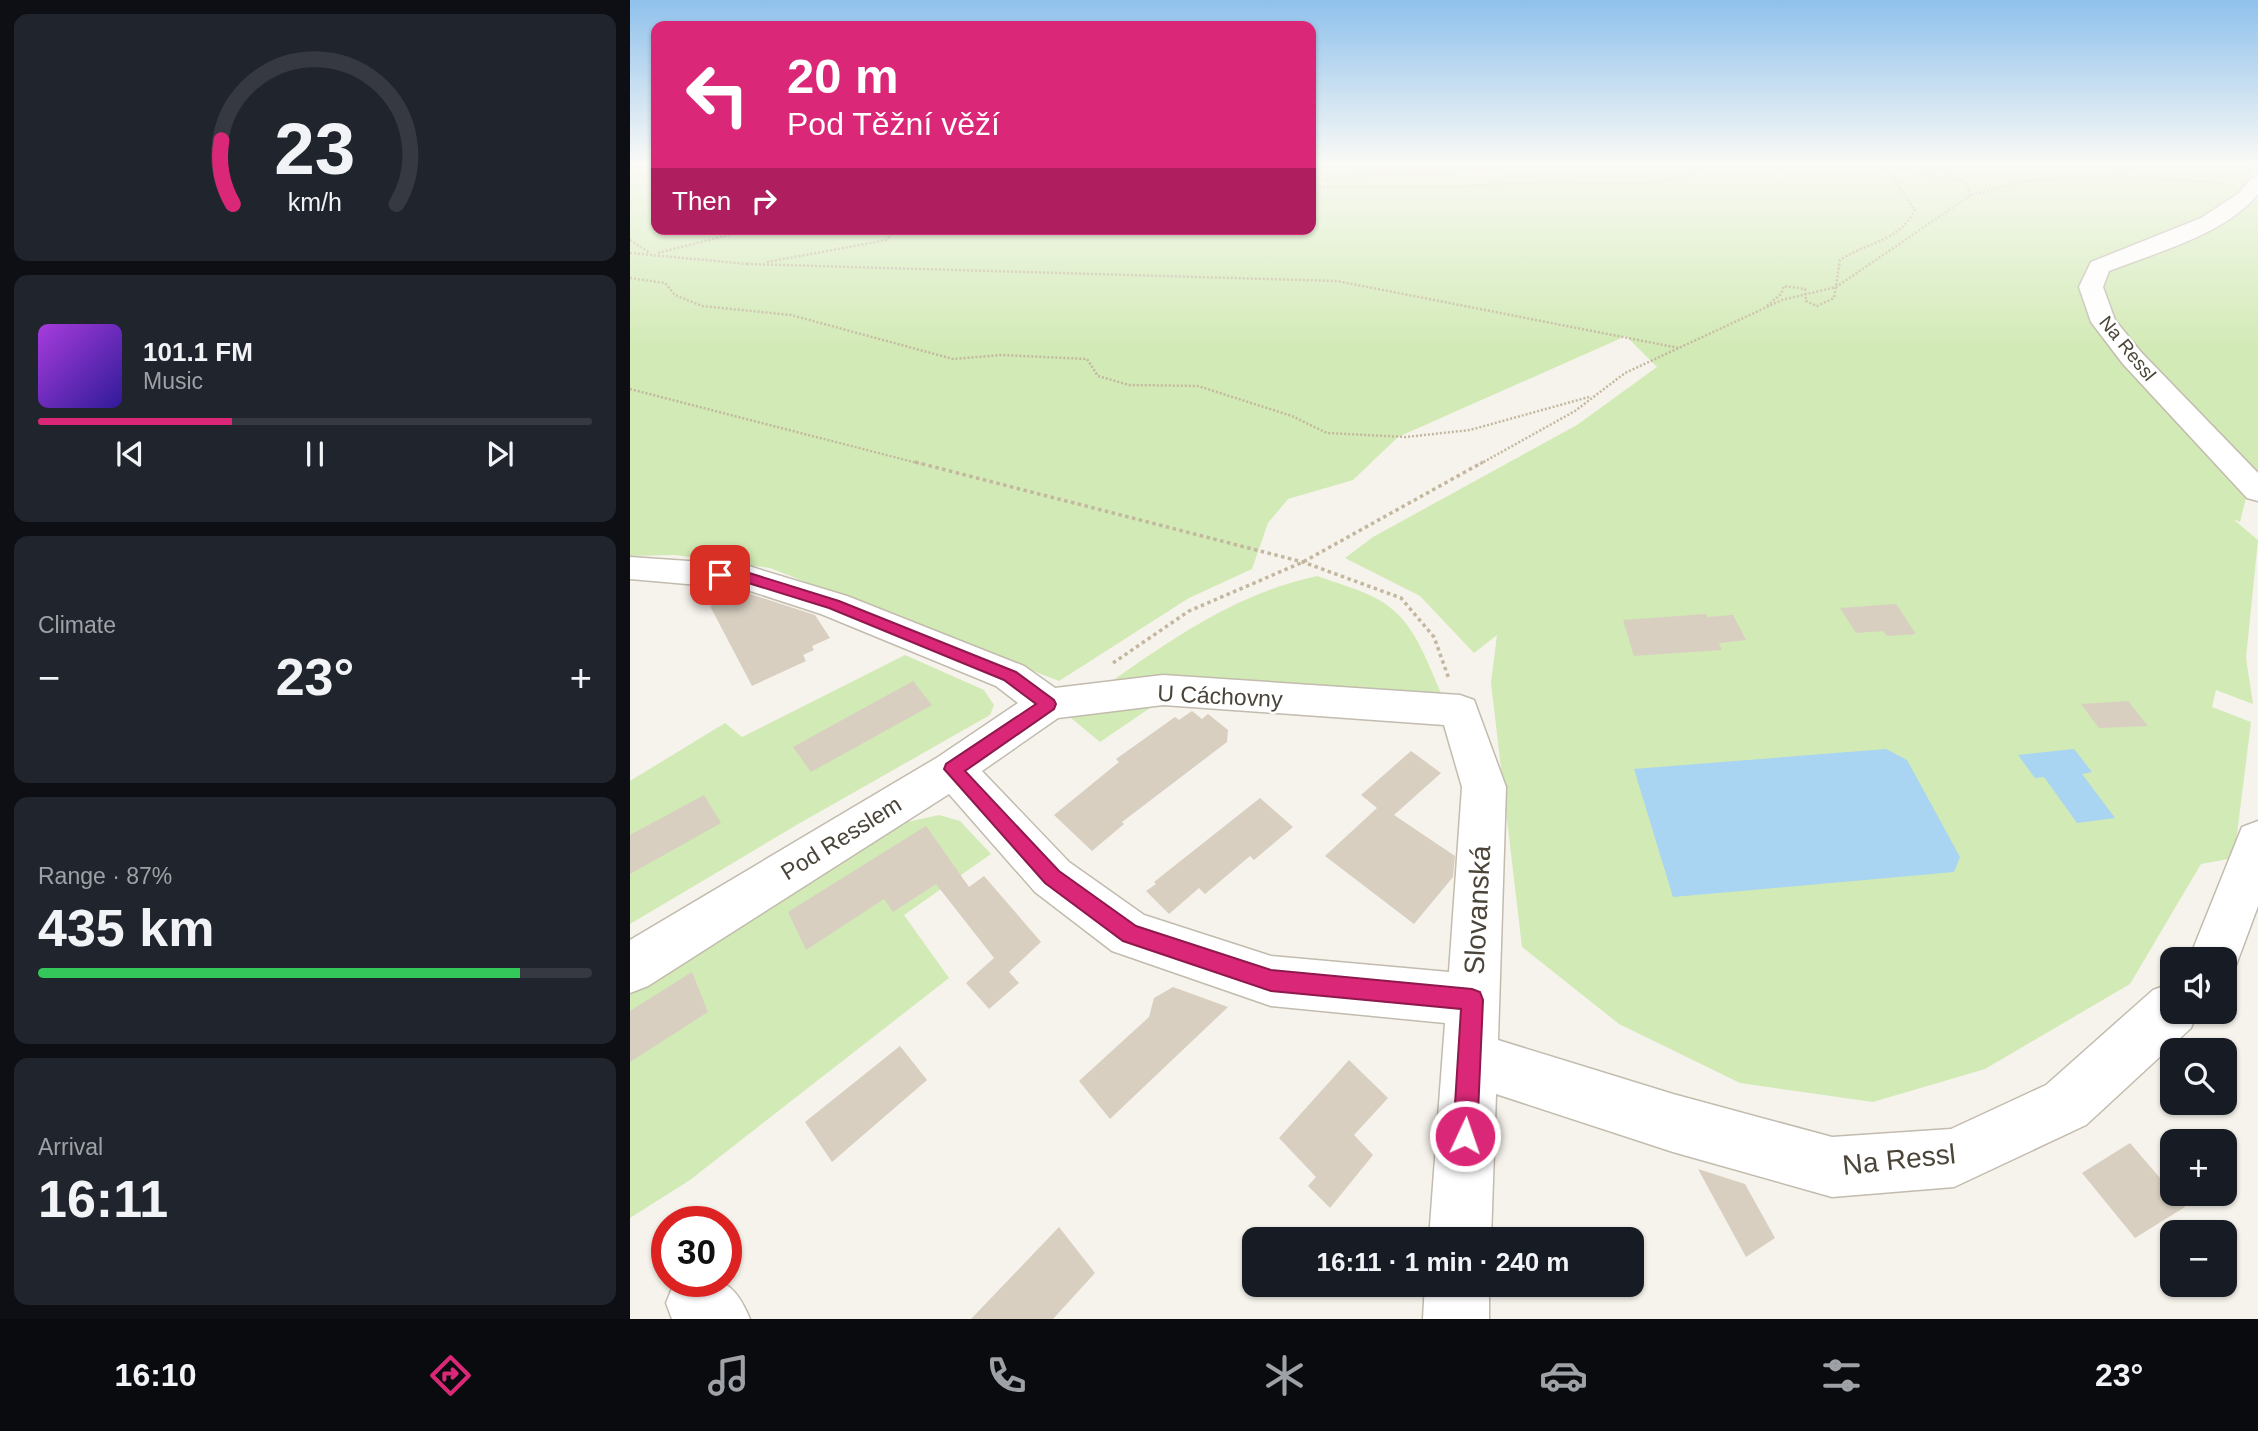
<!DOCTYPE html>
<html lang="en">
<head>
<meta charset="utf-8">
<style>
	:root { --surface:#171b24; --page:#20242c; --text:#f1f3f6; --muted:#9ea1a6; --line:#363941; --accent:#db2777 }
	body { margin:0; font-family:Arial,sans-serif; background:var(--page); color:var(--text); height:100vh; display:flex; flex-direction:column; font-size:26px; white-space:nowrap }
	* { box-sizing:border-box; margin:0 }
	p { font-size:23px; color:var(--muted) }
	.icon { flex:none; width:38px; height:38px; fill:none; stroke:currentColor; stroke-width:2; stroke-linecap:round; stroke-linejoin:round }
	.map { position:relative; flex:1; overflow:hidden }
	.side { display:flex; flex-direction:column; gap:14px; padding:14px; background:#0d0f14; width:630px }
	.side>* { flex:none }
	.hud { position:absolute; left:21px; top:21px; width:665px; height:214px; border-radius:14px; box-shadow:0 2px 5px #0004; background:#db2777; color:#fff; overflow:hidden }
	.buttons { position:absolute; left:1530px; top:947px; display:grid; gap:14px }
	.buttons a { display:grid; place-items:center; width:77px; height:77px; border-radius:14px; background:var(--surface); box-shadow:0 2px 5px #0004; font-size:35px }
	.speed { position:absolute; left:21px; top:1206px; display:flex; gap:14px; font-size:35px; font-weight:700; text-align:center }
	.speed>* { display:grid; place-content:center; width:91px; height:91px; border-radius:50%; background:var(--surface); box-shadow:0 2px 5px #0004; line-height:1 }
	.speed .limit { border:10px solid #d22; background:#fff; color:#111 }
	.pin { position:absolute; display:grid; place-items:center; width:60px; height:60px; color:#fff; margin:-30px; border-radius:14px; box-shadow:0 4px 10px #0006 }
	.me { position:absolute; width:77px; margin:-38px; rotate:3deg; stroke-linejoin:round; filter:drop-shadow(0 0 5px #0008) }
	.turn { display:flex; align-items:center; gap:24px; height:147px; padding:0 21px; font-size:32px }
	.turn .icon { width:91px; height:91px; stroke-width:2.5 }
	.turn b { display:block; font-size:49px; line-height:60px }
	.then { display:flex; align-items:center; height:66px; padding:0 21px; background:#0003; gap:14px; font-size:26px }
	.big { font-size:52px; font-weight:600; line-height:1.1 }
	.side .card { flex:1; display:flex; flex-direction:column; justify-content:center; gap:10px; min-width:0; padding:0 24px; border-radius:14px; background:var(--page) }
	.side .dial { align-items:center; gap:0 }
	.dial svg { height:182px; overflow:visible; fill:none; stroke:var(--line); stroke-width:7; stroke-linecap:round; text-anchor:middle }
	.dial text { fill:var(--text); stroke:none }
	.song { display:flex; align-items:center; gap:21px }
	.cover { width:84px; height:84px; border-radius:10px; background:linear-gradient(135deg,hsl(280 70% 55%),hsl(250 70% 35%)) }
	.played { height:7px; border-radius:4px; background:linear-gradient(90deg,var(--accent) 35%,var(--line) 35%) }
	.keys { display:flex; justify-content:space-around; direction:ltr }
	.heat { display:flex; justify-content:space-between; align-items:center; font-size:38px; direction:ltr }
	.charge { height:10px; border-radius:5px; background:linear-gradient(90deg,#34c759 87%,var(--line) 0) }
	.trip { position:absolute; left:612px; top:1227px; width:402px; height:70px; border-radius:14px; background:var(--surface); box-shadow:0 2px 5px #0004; font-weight:600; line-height:70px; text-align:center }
	.dock { display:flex; height:112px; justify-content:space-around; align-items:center; background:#090b0e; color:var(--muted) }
	.dock .icon { width:49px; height:49px }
	.dock .selected { color:var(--accent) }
	.dock b { font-size:32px; color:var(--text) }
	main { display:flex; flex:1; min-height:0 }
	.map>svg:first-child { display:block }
</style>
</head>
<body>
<main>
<section class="side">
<div class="card dial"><svg viewBox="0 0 100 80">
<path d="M14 69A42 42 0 1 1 86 69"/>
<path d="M14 69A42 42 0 0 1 9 41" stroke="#db2777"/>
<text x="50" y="56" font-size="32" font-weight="700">23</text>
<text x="50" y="72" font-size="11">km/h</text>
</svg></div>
<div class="card">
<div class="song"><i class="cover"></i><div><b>101.1 FM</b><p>Music</p></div></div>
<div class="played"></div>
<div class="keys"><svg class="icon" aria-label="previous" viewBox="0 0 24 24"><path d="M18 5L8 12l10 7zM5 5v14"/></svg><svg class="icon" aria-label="pause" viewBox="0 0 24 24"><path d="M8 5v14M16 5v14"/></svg><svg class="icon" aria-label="next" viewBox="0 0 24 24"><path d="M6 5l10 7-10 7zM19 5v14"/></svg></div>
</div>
<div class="card"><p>Climate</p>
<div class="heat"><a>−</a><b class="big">23°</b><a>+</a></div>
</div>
<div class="card"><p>Range · 87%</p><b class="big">435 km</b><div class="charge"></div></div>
<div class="card"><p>Arrival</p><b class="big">16:11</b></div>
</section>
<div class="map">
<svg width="1628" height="1319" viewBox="0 0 1628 1319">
	<rect width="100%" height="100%" fill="#f6f3ec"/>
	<g fill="#d2eab5">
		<polygon points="0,165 26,165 26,229 681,229 681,165 1624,165 1618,186 1570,220 1461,264 1466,321 1616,498 1610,522 1603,519 1628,540 1616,658 1623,704 1586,690 1582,707 1621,722 1604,858 1571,864 1500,984 1355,1069 1243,1102 1110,1083 989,1024 892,947 861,683 867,635 844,653 790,596 715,558 743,537 947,425 1027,367 996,336 768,437 723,480 658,499 638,523 622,569 559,598 429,681 140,568 45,555 0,556"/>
		<polygon points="1628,199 1628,486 1477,323 1467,289 1477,271 1586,225"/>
		<path d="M687,576C711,585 743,592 762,609C787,629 799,667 812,695C701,682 590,683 479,683C547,636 605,594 687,576Z"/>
		<polygon points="275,655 354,690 364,705 360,715 170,823 0,924 0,781 95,723 112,737"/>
		<polygon points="536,697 470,742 435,713"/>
		<polygon points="309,815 330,821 361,854 274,915 319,978 60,1180 0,1218 0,995 277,822"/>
	</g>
	<g fill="#a9d4f2">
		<polygon points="1256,749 1277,760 1330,857 1324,872 1043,897 1004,769"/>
		<polygon points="1444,749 1462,772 1452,774 1485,818 1447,823 1414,777 1405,778 1388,755"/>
	</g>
	<g fill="#d8cfc1">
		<polygon points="114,592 185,615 200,638 182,646 184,650 173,655 176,661 122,686 80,606"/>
		<polygon points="1266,604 1286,634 1257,636 1253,631 1226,633 1210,608"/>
		<polygon points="1076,614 1077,617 1103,615 1116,640 1089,643 1092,650 1004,656 993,620"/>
		<polygon points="283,681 302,705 181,772 163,747"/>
		<polygon points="1498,701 1518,726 1469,728 1451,704"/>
		<polygon points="562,711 572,719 578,714 598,730 597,742 492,822 494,824 462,851 424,815 489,762 486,759 545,717 549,720"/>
		<polygon points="781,751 811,773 764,815 825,856 823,877 784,924 695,856 747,808 731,795"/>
		<polygon points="74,795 91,823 0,874 0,835"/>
		<polygon points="630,798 663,827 624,860 620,856 575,894 569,888 539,914 516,891 526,884 524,882"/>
		<polygon points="296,826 339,887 354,876 411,942 379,972 389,983 359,1009 336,983 364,958 306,884 263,912 254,899 176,950 158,912"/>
		<polygon points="62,972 78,1012 0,1062 0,1011"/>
		<polygon points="543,987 598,1007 480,1119 449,1081 519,1017 524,998"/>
		<polygon points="270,1046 297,1080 202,1162 175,1122"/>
		<polygon points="719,1060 758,1098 724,1135 743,1155 700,1208 678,1186 686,1177 649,1138"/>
		<polygon points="1500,1143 1555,1207 1505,1238 1452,1173"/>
		<polygon points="1068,1169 1115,1184 1145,1238 1116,1257"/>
		<polygon points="429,1227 465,1273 423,1319 341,1319"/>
	</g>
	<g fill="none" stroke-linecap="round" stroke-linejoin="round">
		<defs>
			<g id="minor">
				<path d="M1628,176V194C1596,234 1525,253 1479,271L1473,287L1485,320L1511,352L1628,473V501L1617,498L1493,364L1461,322L1449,287L1461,262L1571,218L1609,193L1621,178Z"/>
				<path d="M0,557L116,565L128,569L217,596L394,666L425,688L533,675L830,695L844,700L876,787L868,1040L1043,1094L1202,1137L1321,1129L1416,1085L1523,990L1542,983V1012H1567L1561,1028L1456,1125L1324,1187L1202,1197L1043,1152L866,1094L861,1239H799L815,1023L641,1006L482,951L405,892L319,794L18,986L0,993V940L308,757L388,703L366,686L191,614L114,589L0,579ZM533,705L814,725L832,787L819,972L641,956L514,915L439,862L352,771L428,718Z"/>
				<polygon points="1628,821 1628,906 1602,976 1594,979 1594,959 1559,959 1612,827"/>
				<path d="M45,1281C88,1281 101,1274 120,1319H42L36,1303Z"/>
				<polygon points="795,1284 859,1284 859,1319 793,1319"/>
			</g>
		</defs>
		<use href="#minor" stroke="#c2bbae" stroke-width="3"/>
		<g stroke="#c4b79f" stroke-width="2.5" stroke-dasharray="2 2" stroke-linecap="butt">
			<polyline points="1261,165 1310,178 1335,181"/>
			<polyline points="1295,165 1335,181 1341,195"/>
			<polyline points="1486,176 1592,183"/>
			<polyline points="681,181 752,173 807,174 898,165"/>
			<polyline points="681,187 823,187 914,182 1011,184 1056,177 1077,165"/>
			<polyline points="0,240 20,253"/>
			<polyline points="0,253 117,264"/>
			<polyline points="28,253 122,229"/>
			<polyline points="137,262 257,240 264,229"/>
			<polyline points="117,264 707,281 1049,348"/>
			<polyline points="0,278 35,283 45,295 72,306 161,315 323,359 371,355 457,359 468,376 499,385 568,386 662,416 697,433 776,437 840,430 959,397"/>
			<path d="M1137,306L1151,294L1154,286L1175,289L1176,301L1187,306L1204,298L1210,260C1239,241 1267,243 1285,210L1254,165"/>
			<polyline points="0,389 291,464"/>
			<polyline points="850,464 945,411 995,373 1152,300 1206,287 1341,195 1396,181 1481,176 1513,165"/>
		</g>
		<g stroke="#c4b79f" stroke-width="3.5" stroke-dasharray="3.5 3.5" stroke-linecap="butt">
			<polyline points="285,462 673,562 771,598 804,637 819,679"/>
			<polyline points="483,663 559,611 673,562 853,462"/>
		</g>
		<use href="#minor" fill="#fff" fill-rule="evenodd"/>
	</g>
	<linearGradient id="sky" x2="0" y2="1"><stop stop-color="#8fc1ec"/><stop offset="0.47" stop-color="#fbfaf6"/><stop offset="1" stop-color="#fbfaf6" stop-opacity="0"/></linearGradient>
	<rect width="1628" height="350" fill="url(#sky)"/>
	<polygon fill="#db2777" stroke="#8e194d" stroke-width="2" points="90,570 116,572 209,601 386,672 424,700 426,704 424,709 335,771 429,871 506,926 641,970 842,989 850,992 853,1000 847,1136 844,1144 835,1148 827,1144 823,1136 831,1009 641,991 493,941 415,883 314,769 316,764 406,704 374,680 199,608 115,582 84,578 82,575 84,571"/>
	<g text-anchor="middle" stroke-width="5" stroke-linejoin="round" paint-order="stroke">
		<g font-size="19" fill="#4b4439" stroke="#fff">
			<text transform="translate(1498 348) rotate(51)" y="7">Na Ressl</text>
		</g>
		<g font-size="23" fill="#4b4439" stroke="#fff">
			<text transform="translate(590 696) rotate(3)" y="8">U Cáchovny</text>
			<text transform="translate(211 838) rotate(-32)" y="8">Pod Resslem</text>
		</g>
		<g font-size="28" fill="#4b4439" stroke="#fff">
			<text transform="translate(847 910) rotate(-87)" y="10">Slovanská</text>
			<text transform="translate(1269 1159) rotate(-6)" y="10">Na Ressl</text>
		</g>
	</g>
</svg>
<div class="buttons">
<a><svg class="icon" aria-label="sound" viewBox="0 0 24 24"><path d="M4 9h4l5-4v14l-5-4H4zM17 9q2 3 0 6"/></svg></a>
<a><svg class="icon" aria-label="search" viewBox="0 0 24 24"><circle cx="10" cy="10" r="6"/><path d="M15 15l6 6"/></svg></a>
<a>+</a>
<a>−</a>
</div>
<div class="speed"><div class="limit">30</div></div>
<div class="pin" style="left:90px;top:575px;background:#d93025"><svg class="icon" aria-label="arrive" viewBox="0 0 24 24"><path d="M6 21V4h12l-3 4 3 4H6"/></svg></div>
<svg class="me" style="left:835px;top:1136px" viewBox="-20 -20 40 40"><circle r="17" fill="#db2777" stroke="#fff" stroke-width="3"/><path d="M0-11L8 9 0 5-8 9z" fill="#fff"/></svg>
<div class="trip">16:11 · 1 min · 240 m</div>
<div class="hud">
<div class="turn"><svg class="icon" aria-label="left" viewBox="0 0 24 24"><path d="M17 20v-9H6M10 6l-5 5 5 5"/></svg><div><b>20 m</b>Pod Těžní věží</div></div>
<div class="then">Then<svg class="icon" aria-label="right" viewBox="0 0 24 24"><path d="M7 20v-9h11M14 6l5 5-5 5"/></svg></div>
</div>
</div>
</main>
<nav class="dock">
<b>16:10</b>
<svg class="icon selected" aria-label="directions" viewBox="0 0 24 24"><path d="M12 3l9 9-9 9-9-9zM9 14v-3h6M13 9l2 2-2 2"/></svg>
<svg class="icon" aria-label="music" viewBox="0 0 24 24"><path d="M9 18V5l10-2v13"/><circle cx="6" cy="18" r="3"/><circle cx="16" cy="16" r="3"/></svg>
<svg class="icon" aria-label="phone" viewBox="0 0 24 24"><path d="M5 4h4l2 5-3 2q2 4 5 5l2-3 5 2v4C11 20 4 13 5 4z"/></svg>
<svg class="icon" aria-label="climate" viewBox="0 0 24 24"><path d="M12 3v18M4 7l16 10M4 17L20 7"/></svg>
<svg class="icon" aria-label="car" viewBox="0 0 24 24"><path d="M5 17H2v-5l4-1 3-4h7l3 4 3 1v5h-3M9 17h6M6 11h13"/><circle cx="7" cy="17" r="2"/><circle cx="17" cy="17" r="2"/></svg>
<svg class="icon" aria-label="filters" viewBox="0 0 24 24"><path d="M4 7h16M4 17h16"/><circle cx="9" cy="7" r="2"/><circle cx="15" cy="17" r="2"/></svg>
<b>23°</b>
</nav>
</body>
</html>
